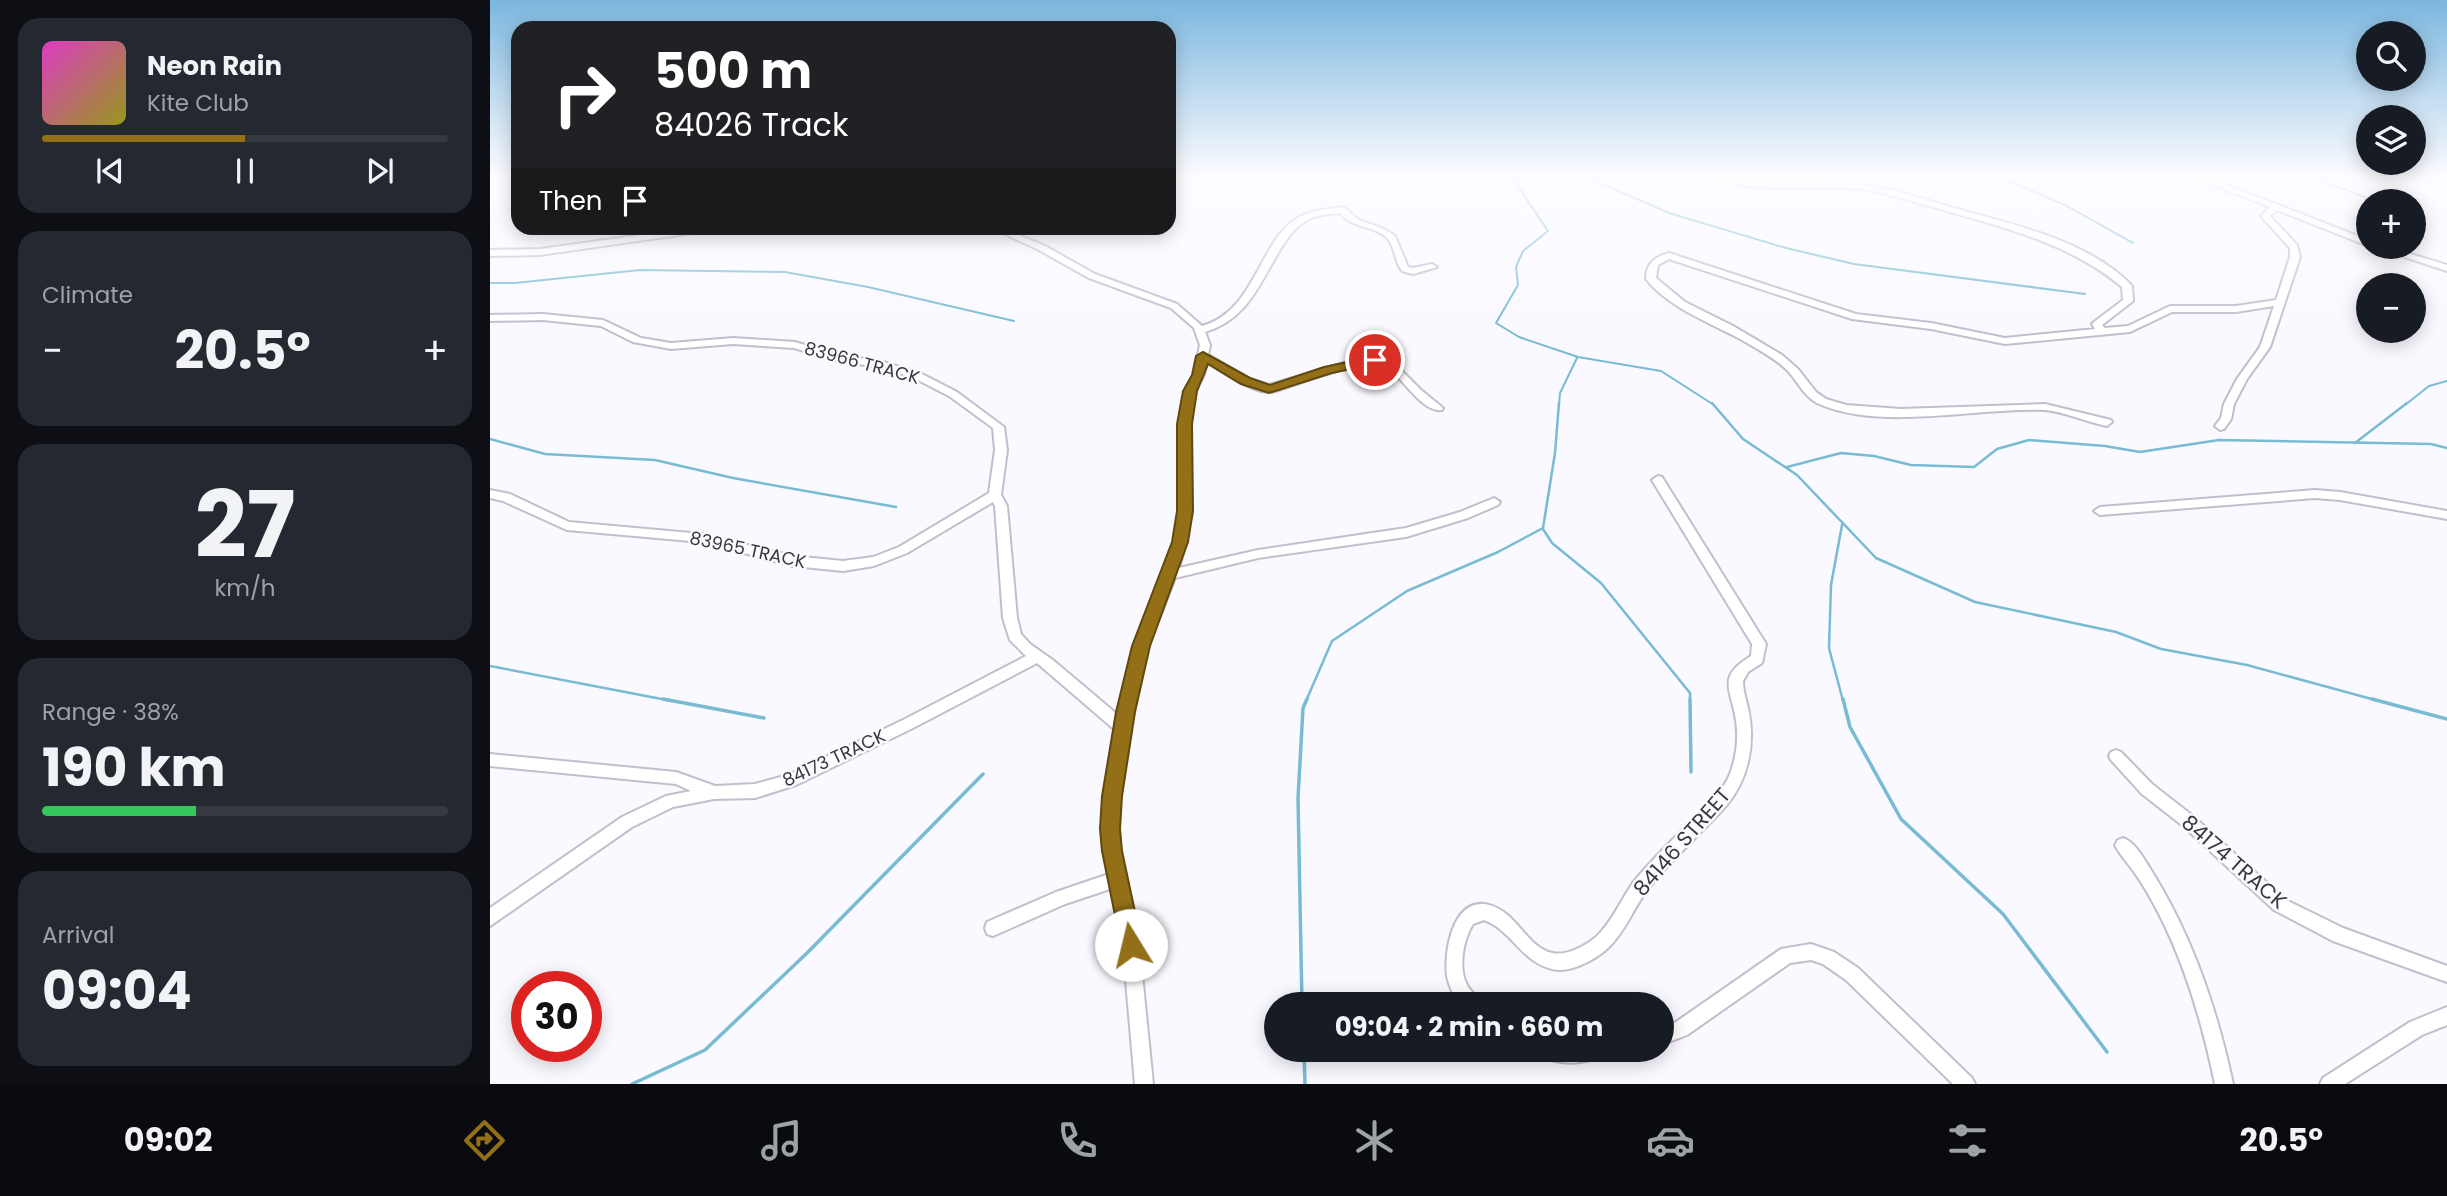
<!DOCTYPE html>
<html lang="en">
<head>
<meta charset="utf-8">
<style>
	:root { --surface:#171b24; --page:#242831; --text:#f1f3f6; --muted:#9ea1a6; --line:#363941; --accent:#937017 }
	body { margin:0; font-family:Poppins,sans-serif; background:var(--page); color:var(--text); height:100vh; display:flex; flex-direction:column; font-size:26px; white-space:nowrap }
	* { box-sizing:border-box; margin:0 }
	p { font-size:23px; color:var(--muted) }
	.icon { flex:none; width:38px; height:38px; fill:none; stroke:currentColor; stroke-width:2; stroke-linecap:round; stroke-linejoin:round }
	.map { position:relative; flex:1; overflow:hidden }
	.panel { display:flex; flex-direction:column; gap:18px; padding:18px; background:#0d0f14; width:490px }
	.panel>* { flex:none }
	.top-card { position:absolute; left:21px; top:21px; width:665px; height:214px; border-radius:21px; box-shadow:0 4px 18px #0003; background:#202124; color:#fff; overflow:hidden }
	.buttons { position:absolute; left:1866px; top:21px; display:grid; gap:14px }
	.buttons a { display:grid; place-items:center; width:70px; height:70px; border-radius:50%; background:var(--surface); box-shadow:0 4px 18px #0003; font-size:35px }
	.speed { position:absolute; left:21px; top:971px; display:flex; gap:14px; font-size:35px; font-weight:700; text-align:center }
	.speed>* { display:grid; place-content:center; width:91px; height:91px; border-radius:50%; background:var(--surface); box-shadow:0 4px 18px #0003; line-height:1 }
	.speed .limit { border:10px solid #d22; background:#fff; color:#111 }
	.pin { position:absolute; display:grid; place-items:center; width:60px; height:60px; color:#fff; margin:-30px; border:4px solid #fff; border-radius:50%; box-shadow:0 2px 7px #0007 }
	.me { position:absolute; width:77px; margin:-38px; rotate:351deg; stroke-linejoin:round; filter:drop-shadow(0 0 5px #0008) }
	.turn { display:flex; align-items:center; gap:24px; height:147px; padding:0 28px; font-size:32px }
	.turn .icon { width:91px; height:91px; stroke-width:2.5 }
	.turn b { display:block; font-size:49px; line-height:60px }
	.then { display:flex; align-items:center; height:66px; padding:0 28px; background:#0003; gap:14px; font-size:26px }
	.big { font-size:52px; font-weight:700; line-height:1.1 }
	.panel .card { flex:1; display:flex; flex-direction:column; justify-content:center; gap:10px; min-width:0; padding:0 24px; border-radius:21px; background:var(--page) }
	.panel .dial { align-items:center; gap:0 }
	.dial b { font-size:91px; line-height:1 }
	.song { display:flex; align-items:center; gap:21px }
	.cover { width:84px; height:84px; border-radius:10px; background:linear-gradient(135deg,hsl(310 70% 55%),hsl(60 70% 35%)) }
	.played { height:7px; border-radius:4px; background:linear-gradient(90deg,var(--accent) 50%,var(--line) 50%) }
	.keys { display:flex; justify-content:space-around; direction:ltr }
	.heat { display:flex; justify-content:space-between; align-items:center; font-size:38px; direction:ltr }
	.charge { height:10px; border-radius:5px; background:linear-gradient(90deg,#34c759 38%,var(--line) 0) }
	.trip { position:absolute; left:774px; top:992px; width:410px; height:70px; border-radius:35px; background:var(--surface); box-shadow:0 4px 18px #0003; font-weight:700; line-height:70px; text-align:center }
	.tab-bar { display:flex; height:112px; justify-content:space-around; align-items:center; background:#090b0e; color:var(--muted) }
	.tab-bar .icon { width:49px; height:49px }
	.tab-bar .active { color:var(--accent) }
	.tab-bar b { font-size:32px; color:var(--text) }
	main { display:flex; flex:1; min-height:0 }
	.map>svg:first-child { display:block }
</style>
</head>
<body>
<main>
<section class="panel">
<div class="card">
<div class="song"><i class="cover"></i><div><b>Neon Rain</b><p>Kite Club</p></div></div>
<div class="played"></div>
<div class="keys"><svg class="icon" aria-label="previous" viewBox="0 0 24 24"><path d="M18 5L8 12l10 7zM5 5v14"/></svg><svg class="icon" aria-label="pause" viewBox="0 0 24 24"><path d="M8 5v14M16 5v14"/></svg><svg class="icon" aria-label="next" viewBox="0 0 24 24"><path d="M6 5l10 7-10 7zM19 5v14"/></svg></div>
</div>
<div class="card"><p>Climate</p>
<div class="heat"><a>−</a><b class="big">20.5°</b><a>+</a></div>
</div>
<div class="card dial"><b>27</b><p>km/h</p></div>
<div class="card"><p>Range · 38%</p><b class="big">190 km</b><div class="charge"></div></div>
<div class="card"><p>Arrival</p><b class="big">09:04</b></div>
</section>
<div class="map">
<svg width="1957" height="1084" viewBox="0 0 1957 1084">
	<rect width="100%" height="100%" fill="#faf9ff"/>
	<g fill="none" stroke-linecap="round" stroke-linejoin="round">
		<g stroke="#78bbd2" stroke-width="2">
			<polyline points="1031,176 1025,182 1058,231 1033,251 1026,267 1028,285 1006,323 1029,337 1088,357 1171,371 1224,405"/>
			<polyline points="1094,176 1179,213 1296,248 1364,264 1595,294"/>
			<polyline points="1508,176 1579,207 1643,243"/>
			<polyline points="1820,176 1885,201"/>
			<polyline points="0,283 25,283 150,270 295,272 378,287 524,321"/>
			<polyline points="1069,405 1070,393 1087,358"/>
			<polyline points="1915,405 1939,386 1957,381"/>
		</g>
		<g stroke="#78bbd2" stroke-width="2.5">
			<polyline points="1222,403 1253,439 1307,475 1386,558 1485,602 1626,632 1671,649 1757,665 1889,701"/>
			<polyline points="0,439 55,454 165,460 243,478 406,507"/>
			<polyline points="1865,443 1917,403"/>
			<polyline points="1297,467 1351,453 1384,456 1421,465 1484,467 1507,449 1539,440 1615,446 1650,452 1729,440 1941,444 1957,448"/>
			<polyline points="1352,525 1341,585 1339,648 1353,701"/>
			<polyline points="1053,529 1062,543 1111,583 1200,693 1200,701"/>
			<polyline points="0,666 182,701"/>
			<polyline points="816,701 842,641 917,591 1008,552 1053,528 1065,453 1069,403"/>
		</g>
		<g stroke="#78bbd2" stroke-width="3.5">
			<polyline points="173,699 274,718"/>
			<polyline points="1200,699 1201,772"/>
			<polyline points="1353,699 1360,727 1411,819 1513,914 1617,1052"/>
			<polyline points="1882,699 1957,719"/>
			<polyline points="812,1004 808,798 813,708 817,699"/>
			<polyline points="814,1050 815,1084"/>
			<polyline points="142,1084 215,1050 317,953 493,774"/>
		</g>
		<defs>
			<g id="minor">
				<path d="M1224,176C1241,175 1259,180 1277,182C1309,184 1341,181 1373,185C1402,188 1429,198 1457,206C1516,223 1598,239 1642,286L1643,301L1612,325L1615,328L1638,326L1680,306H1746L1786,300L1800,257V248L1771,216L1780,207L1705,178L1704,176H1714L1878,240V246L1787,210L1780,216L1807,245L1810,257L1780,347L1757,379L1744,404L1741,419L1734,429L1730,430L1725,426L1731,418L1734,404L1747,379L1770,347L1784,306L1746,312H1682L1640,332L1515,344L1441,329L1362,319L1179,259L1168,265L1166,278L1195,302L1243,326L1292,355L1308,369L1326,392L1336,399L1356,405L1411,409L1555,404L1621,420L1622,422L1617,426C1596,422 1576,412 1555,410C1487,407 1389,432 1327,403C1314,396 1308,382 1298,371C1287,360 1273,352 1259,344C1225,324 1182,311 1156,279C1156,263 1165,257 1179,253L1366,314L1441,323L1515,338L1605,329L1602,324L1604,322L1633,300L1632,287C1581,244 1516,228 1453,210C1422,202 1392,190 1360,188C1324,186 1254,194 1224,176Z"/>
				<path d="M853,207L869,220L894,229L905,236L918,267L923,268L942,264L947,267L923,274L912,271C905,262 905,249 899,240C887,225 862,229 850,213C838,214 824,215 814,222C802,230 794,243 787,255C767,289 755,320 715,332L720,345L718,355L760,379L779,385L854,363L891,358L905,364L931,390L953,408L952,410C929,413 908,367 889,364C867,362 822,379 800,386C794,388 786,392 779,392C763,393 731,371 717,362L714,375L705,391L699,424L701,511L696,542L689,568L768,550L916,528L970,512L1004,498L1010,502L1008,505L978,518L916,537L768,558L685,578L658,646L642,712L628,814L630,851L647,924L663,1084H645L631,924L623,888L575,904L503,936L497,934L495,928L497,922L566,892L619,874L614,851L612,814L625,730L547,663L423,728L306,785L265,798L224,799L183,807L142,827L0,926V908L132,817L176,796L201,791L186,784L0,766V754L186,772L225,786L265,784L298,775L413,720L536,656L520,640L513,618L505,506L503,502L417,553L384,566L353,571L303,566L212,542L77,530L13,501L0,498V490L20,494L79,522L212,534L303,556L353,561L383,557L409,547L499,493L505,450L503,428L459,396L424,378L389,367L347,361L304,348L243,344L181,349L143,342L111,326L53,320L0,321V315L53,314L113,320L151,338L181,343L243,338L305,342L348,355L390,361L432,374L467,392L514,427L517,450L511,495L517,506L527,618L531,634L540,644L564,661L628,715L644,646L676,570L684,542L689,511V424L695,391L704,375L710,345L704,328L681,308L599,278L549,250L502,228H512L555,246L605,274L687,304L712,326C767,311 769,237 811,216C824,210 839,209 853,207Z"/>
				<polygon points="202,228 221,228 217,231 50,255 0,256 0,250 50,249"/>
				<polygon points="1884,247 1898,247 1957,265 1957,271"/>
				<path d="M1168,476L1172,477L1276,644L1272,663L1258,672L1253,681C1253,692 1257,702 1259,713C1265,746 1258,780 1236,806C1210,835 1179,861 1155,893C1143,910 1135,931 1120,946C1107,959 1080,974 1062,969C1030,961 1022,930 994,920L983,924C973,940 968,968 977,985C981,992 987,996 991,1004H970C964,996 959,986 957,976C954,953 962,901 994,904C1026,908 1035,947 1062,953C1077,956 1095,946 1106,937C1123,921 1131,899 1145,880C1162,860 1181,841 1200,822C1216,805 1235,792 1242,768C1248,749 1249,730 1244,710C1242,700 1237,689 1239,679C1242,668 1252,662 1261,656L1262,644L1162,480Z"/>
				<polygon points="1825,490 1850,492 1957,511 1957,519 1850,500 1825,498 1610,515 1604,511 1610,507"/>
				<polygon points="1626,750 1631,752 1662,784 1703,816 1796,900 1853,928 1957,966 1957,982 1843,941 1784,910 1693,826 1652,794 1621,760 1619,756 1621,752"/>
				<path d="M1633,838C1645,842 1654,859 1661,870C1702,935 1727,1009 1743,1084H1725C1712,1021 1693,956 1661,899C1656,890 1650,880 1644,872C1638,863 1630,855 1625,845L1628,840Z"/>
				<polygon points="1321,944 1344,952 1368,968 1482,1078 1485,1084 1463,1084 1356,980 1333,964 1321,960 1300,963 1197,1035 1171,1045 1171,1027 1186,1022 1291,949"/>
				<polygon points="1957,1007 1957,1025 1932,1035 1855,1084 1830,1084 1833,1078 1920,1022"/>
				<path d="M1047,1050H1114L1111,1056C1091,1065 1070,1065 1050,1056Z"/>
			</g>
		</defs>
		<use href="#minor" stroke="#c2bfcd" stroke-width="4"/>
		<use href="#minor" fill="#fff" fill-rule="evenodd"/>
	</g>
	<linearGradient id="sky" x2="0" y2="1"><stop stop-color="#7bb7df"/><stop offset="0.54" stop-color="#fdfcff"/><stop offset="1" stop-color="#fdfcff" stop-opacity="0"/></linearGradient>
	<rect width="1957" height="327" fill="url(#sky)"/>
	<polygon fill="#937017" stroke="#60490f" stroke-width="2" points="713,352 760,378 780,385 834,367 885,356 891,360 889,363 842,373 779,393 751,384 718,364 707,391 702,424 703,511 698,542 660,646 645,712 632,796 630,829 632,851 652,945 649,952 641,955 634,952 631,945 612,851 610,829 612,796 626,712 642,646 682,542 687,511 687,424 693,391 702,375 706,356"/>
	<g text-anchor="middle" stroke-width="5" stroke-linejoin="round" paint-order="stroke">
		<g font-size="18" fill="#38373c" stroke="#faf9ff">
			<text transform="translate(372 363) rotate(15)" y="6">83966 TRACK</text>
			<text transform="translate(258 550) rotate(12)" y="6">83965 TRACK</text>
			<text transform="translate(344 758) rotate(-25)" y="6">84173 TRACK</text>
		</g>
		<g font-size="21" fill="#38373c" stroke="#faf9ff">
			<text transform="translate(1192 842) rotate(-49)" y="7">84146 STREET</text>
			<text transform="translate(1744 862) rotate(41)" y="7">84174 TRACK</text>
		</g>
	</g>
</svg>
<div class="buttons">
<a><svg class="icon" aria-label="search" viewBox="0 0 24 24"><circle cx="10" cy="10" r="6"/><path d="M15 15l6 6"/></svg></a>
<a><svg class="icon" aria-label="layers" viewBox="0 0 24 24"><path d="M12 4l9 5-9 5-9-5zM3 14l9 5 9-5"/></svg></a>
<a>+</a>
<a>−</a>
</div>
<div class="speed"><div class="limit">30</div></div>
<div class="pin" style="left:885px;top:360px;background:#d93025"><svg class="icon" aria-label="arrive" viewBox="0 0 24 24"><path d="M6 21V4h12l-3 4 3 4H6"/></svg></div>
<svg class="me" style="left:641px;top:945px" viewBox="-20 -20 40 40"><circle r="19" fill="#fff"/><path d="M0-13L10 11 0 6-10 11z" fill="#937017"/></svg>
<div class="trip">09:04 · 2 min · 660 m</div>
<div class="top-card">
<div class="turn"><svg class="icon" aria-label="right" viewBox="0 0 24 24"><path d="M7 20v-9h11M14 6l5 5-5 5"/></svg><div><b>500 m</b>84026 Track</div></div>
<div class="then">Then<svg class="icon" aria-label="arrive" viewBox="0 0 24 24"><path d="M6 21V4h12l-3 4 3 4H6"/></svg></div>
</div>
</div>
</main>
<nav class="tab-bar">
<b>09:02</b>
<svg class="icon active" aria-label="directions" viewBox="0 0 24 24"><path d="M12 3l9 9-9 9-9-9zM9 14v-3h6M13 9l2 2-2 2"/></svg>
<svg class="icon" aria-label="music" viewBox="0 0 24 24"><path d="M9 18V5l10-2v13"/><circle cx="6" cy="18" r="3"/><circle cx="16" cy="16" r="3"/></svg>
<svg class="icon" aria-label="phone" viewBox="0 0 24 24"><path d="M5 4h4l2 5-3 2q2 4 5 5l2-3 5 2v4C11 20 4 13 5 4z"/></svg>
<svg class="icon" aria-label="climate" viewBox="0 0 24 24"><path d="M12 3v18M4 7l16 10M4 17L20 7"/></svg>
<svg class="icon" aria-label="car" viewBox="0 0 24 24"><path d="M5 17H2v-5l4-1 3-4h7l3 4 3 1v5h-3M9 17h6M6 11h13"/><circle cx="7" cy="17" r="2"/><circle cx="17" cy="17" r="2"/></svg>
<svg class="icon" aria-label="filters" viewBox="0 0 24 24"><path d="M4 7h16M4 17h16"/><circle cx="9" cy="7" r="2"/><circle cx="15" cy="17" r="2"/></svg>
<b>20.5°</b>
</nav>
</body>
</html>
